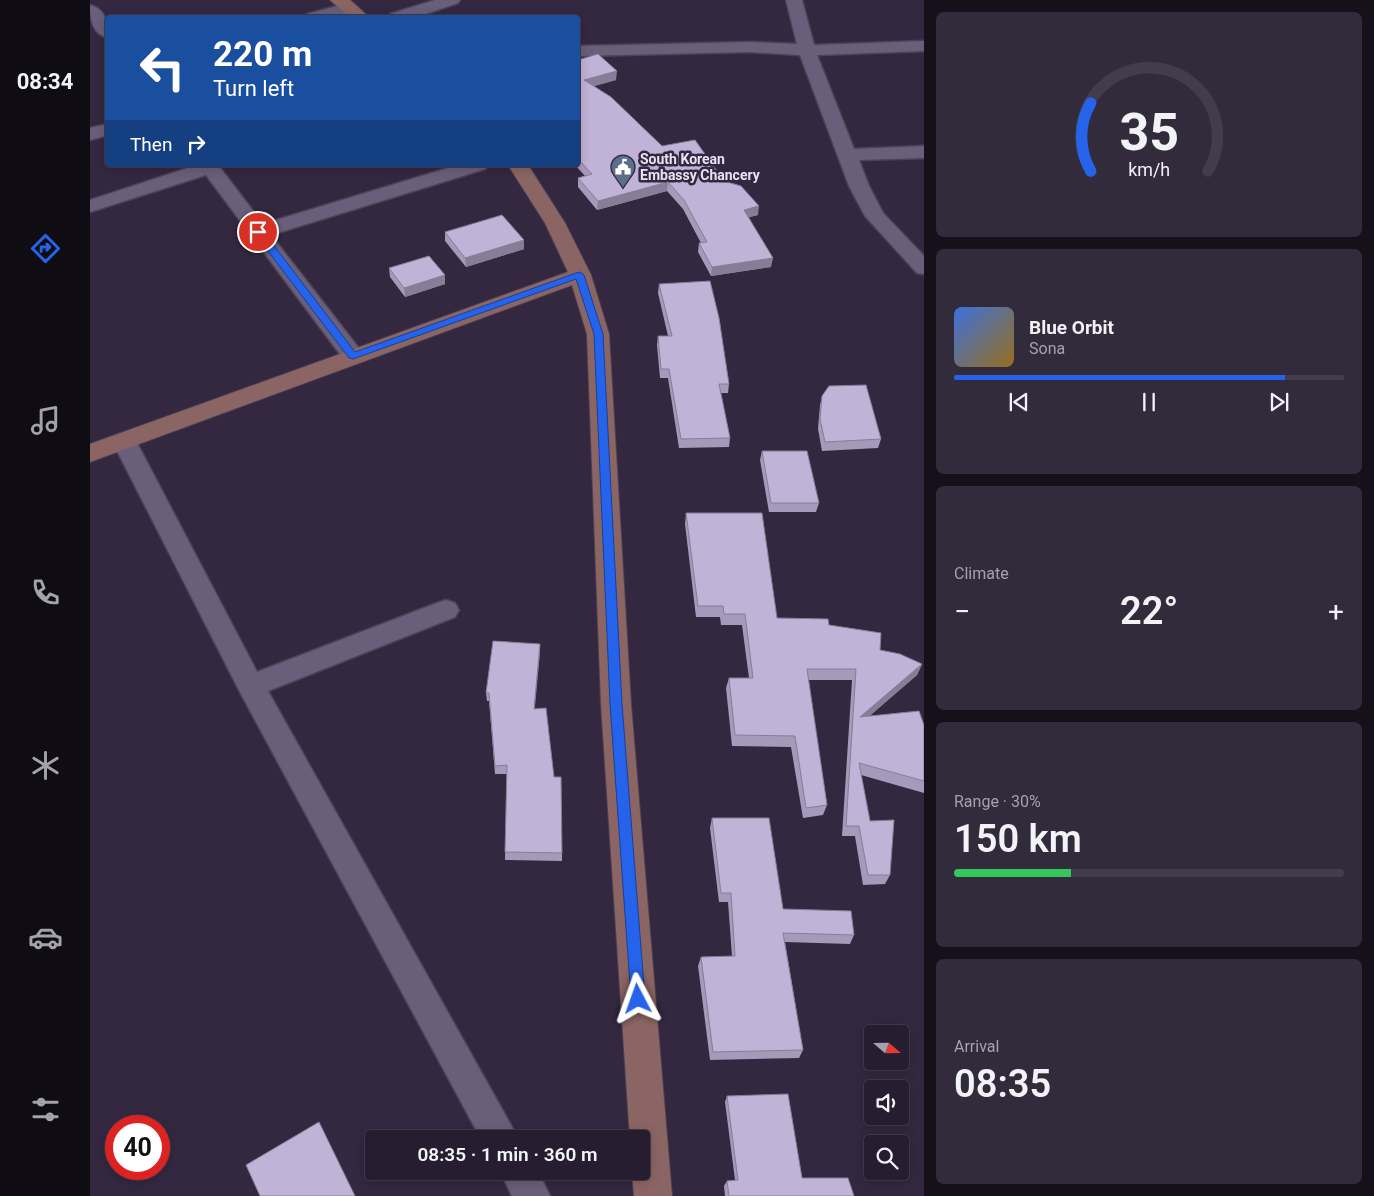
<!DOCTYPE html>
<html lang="en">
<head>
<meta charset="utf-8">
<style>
	:root { --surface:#261e30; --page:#322b3c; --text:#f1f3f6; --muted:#a4a2ab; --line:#423c4c; --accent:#2563eb }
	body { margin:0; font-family:Roboto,sans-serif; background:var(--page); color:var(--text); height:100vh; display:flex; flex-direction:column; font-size:19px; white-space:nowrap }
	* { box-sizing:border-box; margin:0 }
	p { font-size:16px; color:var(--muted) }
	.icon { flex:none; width:28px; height:28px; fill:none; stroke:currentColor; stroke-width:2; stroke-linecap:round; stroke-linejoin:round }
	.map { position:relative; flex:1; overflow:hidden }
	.drawer { display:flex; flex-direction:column; gap:12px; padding:12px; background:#15101a; width:450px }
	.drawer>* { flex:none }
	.guide { position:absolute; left:15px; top:15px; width:475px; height:152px; border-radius:5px; box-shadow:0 2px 12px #0003,0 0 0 1px var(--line); background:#1a4fa0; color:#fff; overflow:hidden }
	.needle { width:32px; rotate:110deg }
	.fabs { position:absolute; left:774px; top:1025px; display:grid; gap:10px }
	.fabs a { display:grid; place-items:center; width:45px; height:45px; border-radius:5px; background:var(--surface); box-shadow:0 2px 12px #0003,0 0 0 1px var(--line); font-size:25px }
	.speed { position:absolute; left:15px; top:1115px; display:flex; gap:10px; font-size:25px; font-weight:700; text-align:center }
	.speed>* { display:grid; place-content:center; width:65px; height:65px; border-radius:50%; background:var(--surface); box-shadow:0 2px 12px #0003,0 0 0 1px var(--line); line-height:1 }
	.speed .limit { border:8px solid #d22; background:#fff; color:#111 }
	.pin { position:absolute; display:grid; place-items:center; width:42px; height:42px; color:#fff; margin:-21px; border:2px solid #fff; border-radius:50%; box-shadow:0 1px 5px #0007 }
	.me { position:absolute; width:55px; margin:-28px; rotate:356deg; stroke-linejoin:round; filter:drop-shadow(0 0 4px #0008) }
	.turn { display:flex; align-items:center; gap:18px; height:105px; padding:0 25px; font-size:22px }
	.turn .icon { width:65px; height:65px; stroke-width:2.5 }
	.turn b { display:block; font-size:35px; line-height:42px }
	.then { display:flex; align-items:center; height:48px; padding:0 25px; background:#0003; gap:10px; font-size:19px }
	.big { font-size:38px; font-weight:600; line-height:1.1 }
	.drawer .card { flex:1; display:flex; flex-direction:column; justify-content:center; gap:8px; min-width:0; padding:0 18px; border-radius:8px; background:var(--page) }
	.drawer .dial { align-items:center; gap:0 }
	.dial svg { height:130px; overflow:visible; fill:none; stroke:var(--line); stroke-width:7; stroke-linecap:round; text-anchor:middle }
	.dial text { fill:var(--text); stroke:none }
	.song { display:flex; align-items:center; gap:15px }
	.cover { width:60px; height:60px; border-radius:8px; background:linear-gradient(135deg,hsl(220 70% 55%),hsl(40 70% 35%)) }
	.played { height:5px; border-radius:2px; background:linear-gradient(90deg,var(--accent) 85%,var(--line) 85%) }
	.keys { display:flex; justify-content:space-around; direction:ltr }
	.heat { display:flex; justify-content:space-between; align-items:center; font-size:28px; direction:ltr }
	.charge { height:8px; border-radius:4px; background:linear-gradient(90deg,#34c759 30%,var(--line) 0) }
	.trip { position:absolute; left:275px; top:1130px; width:285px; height:50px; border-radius:5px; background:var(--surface); box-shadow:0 2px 12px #0003,0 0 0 1px var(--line); font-weight:600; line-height:50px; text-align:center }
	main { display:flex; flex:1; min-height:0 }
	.menu { display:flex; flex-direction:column; width:90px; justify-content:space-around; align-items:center; background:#0f0c13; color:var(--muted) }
	.menu .icon { width:35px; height:35px }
	.menu .active { color:var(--accent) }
	.menu b { font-size:22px; color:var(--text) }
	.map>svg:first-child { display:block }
</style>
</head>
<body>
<main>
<nav class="menu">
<b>08:34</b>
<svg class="icon active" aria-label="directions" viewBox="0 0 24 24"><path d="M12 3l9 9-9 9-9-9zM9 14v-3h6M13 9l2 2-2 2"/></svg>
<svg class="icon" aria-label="music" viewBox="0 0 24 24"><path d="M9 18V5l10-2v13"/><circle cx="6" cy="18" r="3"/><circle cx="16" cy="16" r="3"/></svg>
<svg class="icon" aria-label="phone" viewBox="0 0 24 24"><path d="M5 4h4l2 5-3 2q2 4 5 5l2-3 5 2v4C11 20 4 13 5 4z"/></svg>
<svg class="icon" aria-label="climate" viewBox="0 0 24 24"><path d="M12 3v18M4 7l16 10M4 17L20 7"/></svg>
<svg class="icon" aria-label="car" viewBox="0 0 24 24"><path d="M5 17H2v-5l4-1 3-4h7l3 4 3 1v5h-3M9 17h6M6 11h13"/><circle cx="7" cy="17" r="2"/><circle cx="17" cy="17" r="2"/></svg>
<svg class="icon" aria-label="filters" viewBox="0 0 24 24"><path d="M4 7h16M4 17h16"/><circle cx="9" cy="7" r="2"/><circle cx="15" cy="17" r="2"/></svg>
</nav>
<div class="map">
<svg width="834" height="1196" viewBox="0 0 834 1196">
	<rect width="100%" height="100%" fill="#332840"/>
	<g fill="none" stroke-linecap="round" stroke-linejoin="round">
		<defs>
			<g id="street">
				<polygon points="345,0 370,0 368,3 324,18 298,18 300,14"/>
				<polygon points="696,0 712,0 724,45 834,41 834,51 727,55 764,149 834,146 834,158 769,160 779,186 793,213 834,256 834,274 827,273 775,216 759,186 710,55 659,52 488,56 488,46 659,42 707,44"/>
				<path d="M259,3L265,5L267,8C259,20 228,18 215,18L217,14Z"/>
				<path d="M0,5C16,9 18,24 18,38C2,34 0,18 0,5Z"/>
				<polygon points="18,124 18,135 0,140 0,128"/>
				<polygon points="107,165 128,165 173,224 368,165 398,165 395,169 181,235 271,351 274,356 271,361 263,363 255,361 116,175 0,212 0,200"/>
				<polygon points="34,433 42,435 46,441 167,672 347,603 356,600 365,603 369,610 365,617 178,691 422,1127 428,1139 391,1139 151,694 22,441 26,435"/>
				<polygon points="410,1171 448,1171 460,1196 422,1196"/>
			</g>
			<g id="secondary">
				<polygon points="240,0 260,0 280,18 261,18"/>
				<polygon points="418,165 438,165 475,223 501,275 519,334 541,704 582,1196 544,1196 542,1171 551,1171 551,1139 540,1139 511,704 497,334 482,285 0,462 0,444 478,272 455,223"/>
			</g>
		</defs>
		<use href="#street" stroke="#4c4357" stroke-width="3"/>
		<use href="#secondary" stroke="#4c4357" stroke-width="2"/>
		<use href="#street" fill="#6a5f7a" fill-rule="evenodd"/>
		<use href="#secondary" fill="#8b6563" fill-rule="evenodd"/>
	</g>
	<g fill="#a699ba">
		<polygon points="488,60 526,80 504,86 572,146 634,181 668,215 659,217 681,267 621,276 608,252 609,243 611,243 593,209 577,191 507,210 488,187 488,178 495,176 485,165 488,165"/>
		<polygon points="355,232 434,240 434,249 376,267 355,241"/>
		<polygon points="299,268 355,284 315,297 300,277"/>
		<polygon points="569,284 639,384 638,393 631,393 640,438 639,447 589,448 578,378 570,378 567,345 568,336 578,336 568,293"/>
		<polygon points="732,396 791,439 788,448 732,451 728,429 730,405"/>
		<polygon points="672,451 729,503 726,512 679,512 670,460"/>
		<polygon points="596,513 687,618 739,625 790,650 832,664 827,675 779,716 834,725 834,793 771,775 780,821 800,875 795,884 773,885 765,836 752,836 762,680 718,680 737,805 733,815 713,818 701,747 642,746 636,688 639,678 659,678 652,625 631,625 630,617 606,617 595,524"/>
		<polygon points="450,644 444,709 472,853 472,861 415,860 417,774 405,774 399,701 397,701 396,693"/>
		<polygon points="622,818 693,909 764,935 760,944 695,942 713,1050 709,1058 620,1060 608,966 611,957 642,956 638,902 629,902 620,828"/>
		<polygon points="637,1096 712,1178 764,1196 635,1196 634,1186 637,1181 645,1180 635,1102"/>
	</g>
	<g fill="#877d97">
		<polygon points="527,71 526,80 494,89 494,80"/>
		<polygon points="578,182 577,191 507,210 508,201"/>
		<polygon points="669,206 668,215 653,219 654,210"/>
		<polygon points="434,240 434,249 376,267 375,258"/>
		<polygon points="683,258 681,267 621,276 622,267"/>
		<polygon points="355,275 355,284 315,297 314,288"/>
		<polygon points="450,644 450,653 444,717 444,709"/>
		<polygon points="832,664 827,675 766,728 770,717"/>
	</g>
	<g fill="#c1b2d8" stroke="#877d97">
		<polygon points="508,54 527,71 494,80 521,97 572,146 605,140 634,181 651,186 669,206 654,210 683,258 622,267 609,243 617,242 594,200 578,182 508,201 488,178 502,174 488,159 488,60"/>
		<polygon points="412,215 434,240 375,258 355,232"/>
		<polygon points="339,256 355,275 314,288 299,268"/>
		<polygon points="620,281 629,318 639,384 629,384 640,438 591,439 579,369 571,369 568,336 582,336 569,284"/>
		<polygon points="776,385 791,439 735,442 730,419 732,396 739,386"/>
		<polygon points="672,451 717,451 729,503 681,503"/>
		<polygon points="596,513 672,513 687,618 738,619 739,625 791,633 790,650 810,654 832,664 770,717 829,711 834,725 834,781 769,763 780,821 804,820 800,875 778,875 769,826 756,826 766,669 717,669 737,805 716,808 705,736 645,735 639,678 663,678 655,614 634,614 633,606 608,606"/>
		<polygon points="403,641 450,644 444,709 456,708 464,777 471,777 472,853 415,852 417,765 405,766 399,693 396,693"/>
		<polygon points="622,818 679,818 693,909 761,911 764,935 693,933 713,1050 623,1052 611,957 645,956 641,893 631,893"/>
		<polygon points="698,1094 712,1178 758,1178 764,1196 639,1196 637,1181 648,1180 637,1096"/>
		<polygon points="229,1122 265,1196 170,1196 156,1165"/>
	</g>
	<polygon fill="#2563eb" stroke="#184099" points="165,230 172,230 265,352 486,273 490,272 494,275 513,334 532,704 555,999 553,1004 548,1006 543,1004 541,999 520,704 504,334 486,279 263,359 259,358 165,234"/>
	<defs>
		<symbol id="civic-pin" viewBox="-11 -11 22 30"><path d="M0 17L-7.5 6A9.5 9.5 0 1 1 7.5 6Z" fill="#5c6f8a" stroke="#332840"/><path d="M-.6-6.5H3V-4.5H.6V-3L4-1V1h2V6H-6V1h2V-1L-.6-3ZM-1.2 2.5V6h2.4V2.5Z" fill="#fff"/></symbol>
	</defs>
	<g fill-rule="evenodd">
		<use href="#civic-pin" x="519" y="153" width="28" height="38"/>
	</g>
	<g text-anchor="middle" stroke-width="5" stroke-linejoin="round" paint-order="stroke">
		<g font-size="14" font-weight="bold" fill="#e8e2f1" stroke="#332840" text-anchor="start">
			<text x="550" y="164">South Korean<tspan x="550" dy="16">Embassy Chancery</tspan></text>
		</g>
	</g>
</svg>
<div class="fabs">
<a><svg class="needle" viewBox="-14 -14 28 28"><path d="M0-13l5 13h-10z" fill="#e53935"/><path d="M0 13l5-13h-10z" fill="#a4a2ab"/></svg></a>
<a><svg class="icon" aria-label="sound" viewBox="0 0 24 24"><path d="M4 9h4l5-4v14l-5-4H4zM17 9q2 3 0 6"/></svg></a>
<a><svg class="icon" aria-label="search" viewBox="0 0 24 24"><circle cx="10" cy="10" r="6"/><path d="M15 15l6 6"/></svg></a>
</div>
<div class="speed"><div class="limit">40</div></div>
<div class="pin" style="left:168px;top:232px;background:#d93025"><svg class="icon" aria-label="arrive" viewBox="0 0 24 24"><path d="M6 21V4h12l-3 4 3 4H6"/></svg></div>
<svg class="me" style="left:548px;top:999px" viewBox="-20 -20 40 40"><path d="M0-17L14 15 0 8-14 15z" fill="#2563eb" stroke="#fff" stroke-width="4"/></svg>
<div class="trip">08:35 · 1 min · 360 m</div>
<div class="guide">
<div class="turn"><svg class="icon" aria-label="left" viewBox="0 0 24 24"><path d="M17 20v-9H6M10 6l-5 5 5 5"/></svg><div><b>220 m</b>Turn left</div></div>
<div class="then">Then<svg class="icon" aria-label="right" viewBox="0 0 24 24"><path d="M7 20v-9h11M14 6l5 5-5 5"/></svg></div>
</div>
</div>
<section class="drawer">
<div class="card dial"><svg viewBox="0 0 100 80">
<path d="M14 69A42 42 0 1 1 86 69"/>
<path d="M14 69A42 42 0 0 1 14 27" stroke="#2563eb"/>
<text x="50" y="56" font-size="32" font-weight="700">35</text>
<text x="50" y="72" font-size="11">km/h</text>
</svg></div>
<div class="card">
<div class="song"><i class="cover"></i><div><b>Blue Orbit</b><p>Sona</p></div></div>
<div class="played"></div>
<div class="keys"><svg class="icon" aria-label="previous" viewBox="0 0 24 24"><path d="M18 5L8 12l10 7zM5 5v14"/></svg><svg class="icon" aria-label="pause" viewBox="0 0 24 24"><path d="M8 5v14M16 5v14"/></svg><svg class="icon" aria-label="next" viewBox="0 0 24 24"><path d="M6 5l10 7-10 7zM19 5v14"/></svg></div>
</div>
<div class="card"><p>Climate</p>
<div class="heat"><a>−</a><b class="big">22°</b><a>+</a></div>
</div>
<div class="card"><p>Range · 30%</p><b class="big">150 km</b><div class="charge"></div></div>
<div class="card"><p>Arrival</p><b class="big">08:35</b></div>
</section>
</main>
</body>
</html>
